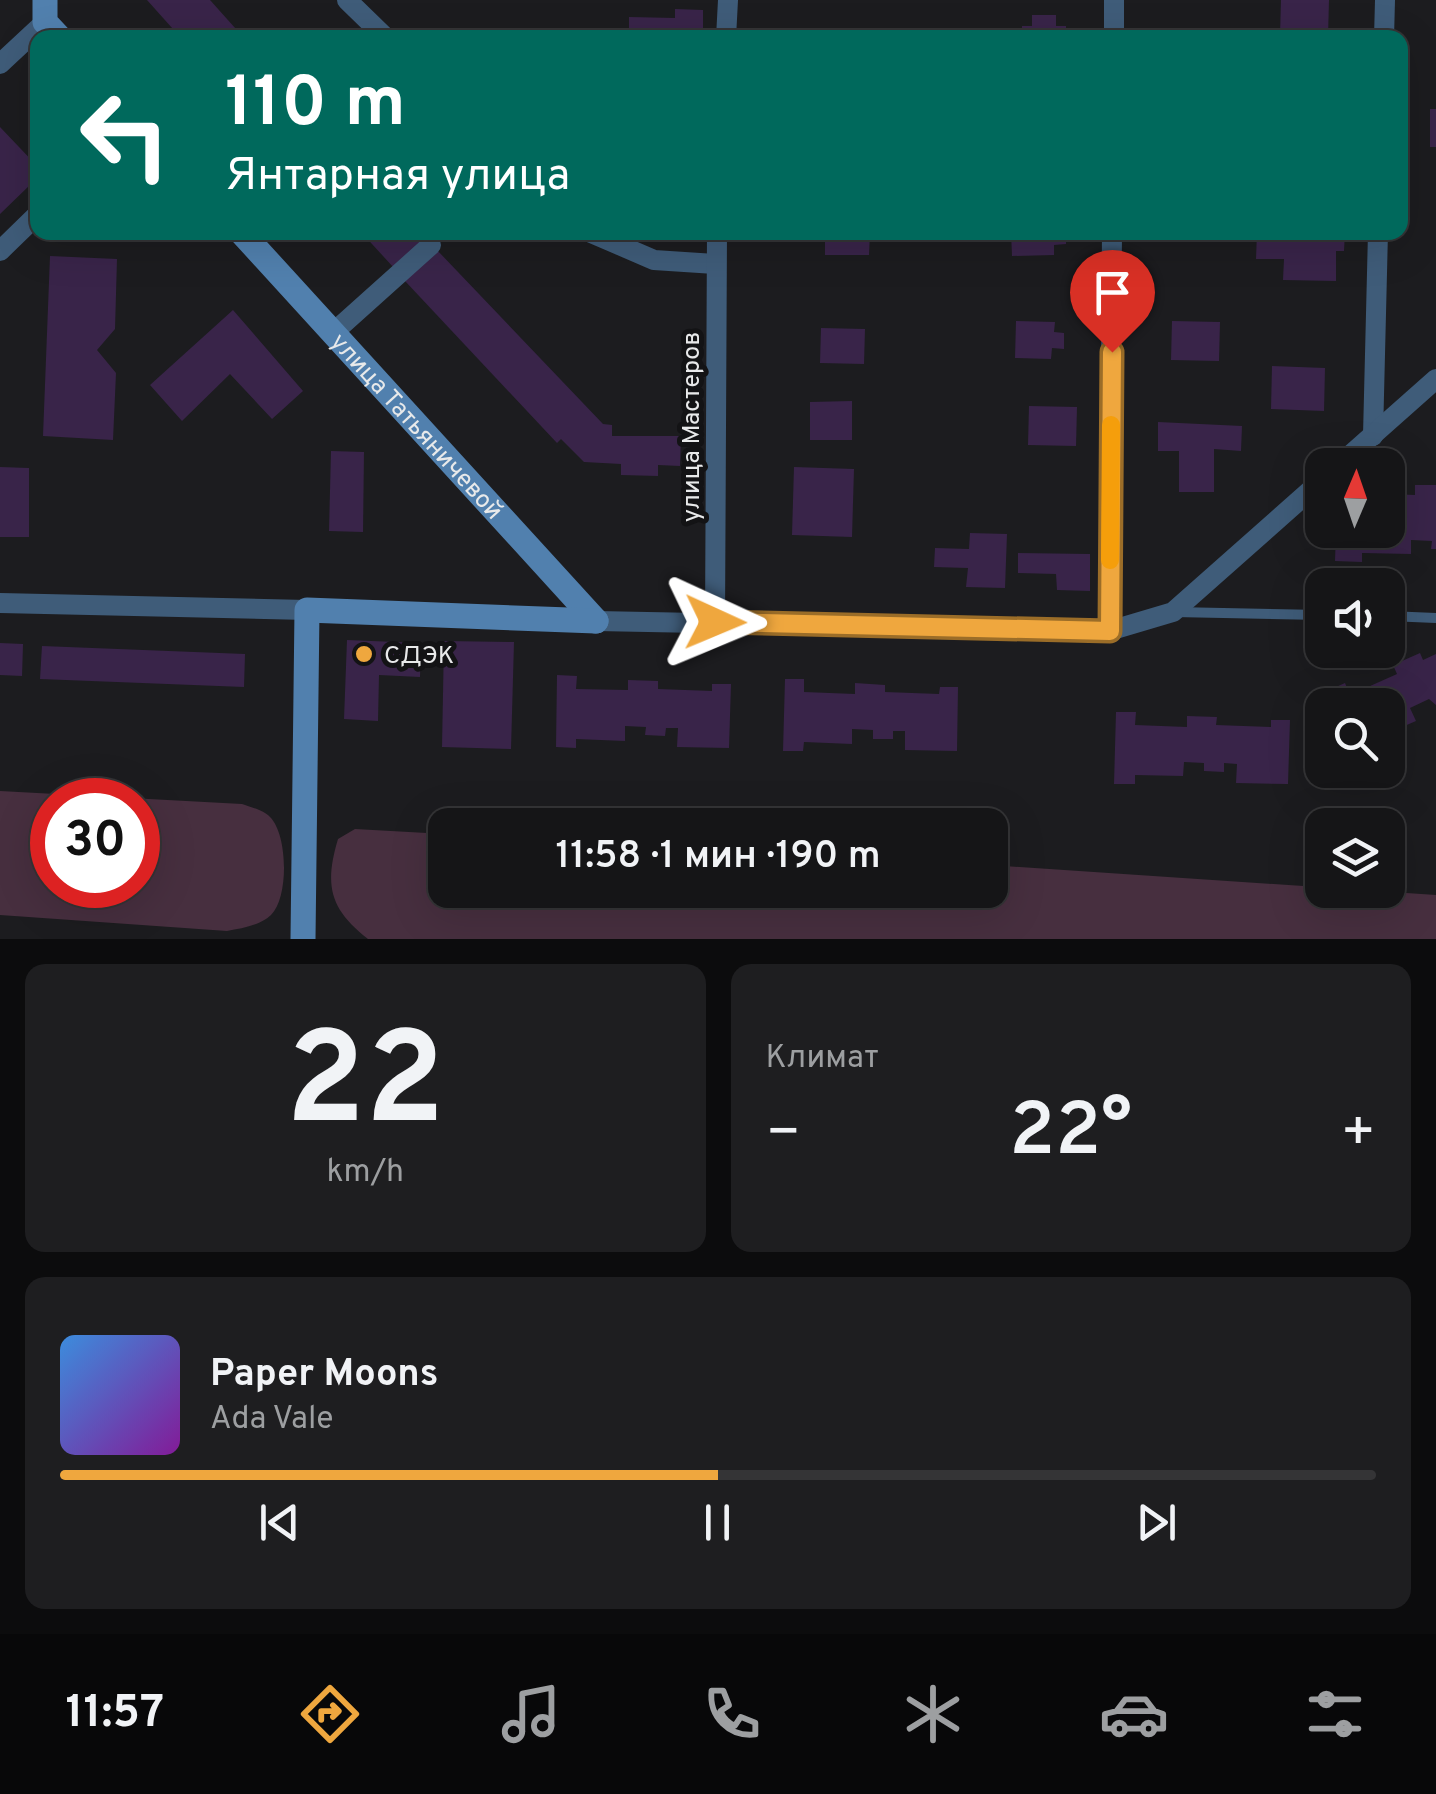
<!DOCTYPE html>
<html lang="ru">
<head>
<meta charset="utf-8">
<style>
	:root { --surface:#151517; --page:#1e1e20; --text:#f1f3f6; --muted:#9d9fa1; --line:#343436; --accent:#efa73e }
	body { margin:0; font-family:Overpass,sans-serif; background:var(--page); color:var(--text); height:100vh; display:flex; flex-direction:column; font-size:38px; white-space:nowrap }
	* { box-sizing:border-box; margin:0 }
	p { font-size:32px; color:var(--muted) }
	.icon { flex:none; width:55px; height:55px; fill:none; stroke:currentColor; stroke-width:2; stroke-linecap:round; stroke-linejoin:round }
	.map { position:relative; height:939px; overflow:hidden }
	.panel { display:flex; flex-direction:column; gap:25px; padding:25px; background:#0c0c0d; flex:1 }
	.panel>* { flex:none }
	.banner { position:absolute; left:30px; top:30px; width:1378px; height:210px; border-radius:20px; box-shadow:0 10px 40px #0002,0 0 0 2px var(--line); background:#00695c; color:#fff; overflow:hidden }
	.needle { width:65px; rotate:2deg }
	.buttons { position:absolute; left:1305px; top:448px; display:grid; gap:20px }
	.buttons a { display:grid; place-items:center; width:100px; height:100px; border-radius:20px; background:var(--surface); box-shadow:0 10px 40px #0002,0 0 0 2px var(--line); font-size:50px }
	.speed { position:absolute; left:30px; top:778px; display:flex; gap:20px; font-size:50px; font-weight:700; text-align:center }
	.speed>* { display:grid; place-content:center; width:130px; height:130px; border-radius:50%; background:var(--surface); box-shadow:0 10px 40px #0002,0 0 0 2px var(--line); line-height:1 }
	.speed .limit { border:15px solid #d22; background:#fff; color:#111 }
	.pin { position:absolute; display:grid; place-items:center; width:85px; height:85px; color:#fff; margin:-102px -42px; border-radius:50% 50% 50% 0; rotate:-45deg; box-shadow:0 0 10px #0007 }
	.pin .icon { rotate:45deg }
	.me { position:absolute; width:110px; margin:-55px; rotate:91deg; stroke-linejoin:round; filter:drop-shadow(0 0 8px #0008) }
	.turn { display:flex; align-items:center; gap:35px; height:210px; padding:0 30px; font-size:45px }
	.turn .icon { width:130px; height:130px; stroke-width:2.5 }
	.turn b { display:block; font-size:70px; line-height:85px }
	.big { font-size:75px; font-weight:600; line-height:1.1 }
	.panel .tile { flex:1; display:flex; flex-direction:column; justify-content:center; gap:15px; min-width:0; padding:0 35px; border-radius:20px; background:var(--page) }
	.panel .dial { align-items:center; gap:0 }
	.dial b { font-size:130px; line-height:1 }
	.song { display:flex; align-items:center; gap:30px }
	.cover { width:120px; height:120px; border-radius:15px; background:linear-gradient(135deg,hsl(210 70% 55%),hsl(290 70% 35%)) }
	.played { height:10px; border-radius:5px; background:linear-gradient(90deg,var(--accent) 50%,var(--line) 50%) }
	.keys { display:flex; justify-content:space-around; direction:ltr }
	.heat { display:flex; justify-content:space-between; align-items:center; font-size:55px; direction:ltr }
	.panel .tiles { flex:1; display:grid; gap:25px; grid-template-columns:1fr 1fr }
	.tile:last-child { grid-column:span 2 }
	.trip { position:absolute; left:428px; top:808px; width:580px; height:100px; border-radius:20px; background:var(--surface); box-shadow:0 10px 40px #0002,0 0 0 2px var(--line); font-weight:600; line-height:100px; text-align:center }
	.menu { display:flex; height:160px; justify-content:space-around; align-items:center; background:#080809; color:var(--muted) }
	.menu .icon { width:70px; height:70px }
	.menu .current { color:var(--accent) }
	.menu b { font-size:45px; color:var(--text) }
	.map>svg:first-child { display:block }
</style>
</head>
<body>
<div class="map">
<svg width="1436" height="939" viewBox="0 0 1436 939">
	<rect width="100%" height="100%" fill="#1c1c1f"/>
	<g fill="#472f3f" fill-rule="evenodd">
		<path d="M0,791L242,804C250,807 264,810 270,817C288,835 289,897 271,915C259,926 242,928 227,931L0,915ZM52,800H138V885H52Z"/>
		<path d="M355,829L445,834V890H990V865L1436,895V939H368C330,909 324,886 338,839Z"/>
	</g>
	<g fill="#392449">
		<polygon points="147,0 210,0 244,38 181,38"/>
		<polygon points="1281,0 1329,0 1328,37 1280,36"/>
		<polygon points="675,9 703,10 703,36 629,38 629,17 675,18"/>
		<polygon points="1032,15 1056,15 1056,26 1066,26 1066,38 1022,38 1022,26 1032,26"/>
		<rect x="1430" y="109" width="6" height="38"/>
		<polygon points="0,127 38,167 38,191 31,184 0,214"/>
		<polygon points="361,232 422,232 426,237 394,268"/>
		<polygon points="825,232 870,232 869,255 825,255"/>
		<polygon points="1011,232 1066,232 1066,244 1054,245 1054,255 1012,256"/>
		<polygon points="1257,232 1345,232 1344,251 1336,251 1336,281 1283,280 1284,259 1256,259"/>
		<polygon points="437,250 603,424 612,425 612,436 681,436 680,466 658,465 658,476 621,475 621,464 584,462 561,439 557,443 405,281"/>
		<polygon points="50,256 117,259 115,329 97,350 116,373 113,440 43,436"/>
		<polygon points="233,310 303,391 272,419 230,374 182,421 150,385"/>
		<polygon points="1016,321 1055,322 1054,332 1064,333 1064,349 1052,348 1051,359 1015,358"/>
		<polygon points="1172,321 1220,322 1219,361 1171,360"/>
		<polygon points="821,328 865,329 864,364 820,363"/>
		<polygon points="1272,366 1325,368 1324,411 1271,409"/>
		<polygon points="852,401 852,440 810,440 810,402"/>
		<polygon points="1029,406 1077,407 1076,446 1028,445"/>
		<polygon points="1158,422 1242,426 1241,451 1214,449 1214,492 1179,492 1179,451 1158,451"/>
		<polygon points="331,451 364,452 363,532 329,531"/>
		<polygon points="0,467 29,468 29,537 0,537"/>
		<polygon points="794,467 854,469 852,537 792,535"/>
		<polygon points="1415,485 1436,485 1436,549 1431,549 1432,541 1411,540 1411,554 1362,553 1362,562 1335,561 1336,530 1388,530 1388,494 1415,495"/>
		<polygon points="970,533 1007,534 1005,588 966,587 968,568 934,567 935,548 969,549"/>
		<polygon points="1018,553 1090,554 1090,591 1057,590 1056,574 1018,573"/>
		<polygon points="347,640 421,643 420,677 379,675 378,721 344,719"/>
		<polygon points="444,641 514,642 511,749 442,747"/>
		<polygon points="0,643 23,644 22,676 0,675"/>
		<polygon points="42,646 245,654 244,687 40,679"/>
		<polygon points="1420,653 1423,660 1436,654 1436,705 1429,699 1410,708 1416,721 1388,733 1388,705 1333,705 1327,691 1345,683 1350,695 1397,674 1393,665"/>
		<polygon points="557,675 577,676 576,689 628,690 628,680 658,681 658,689 712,691 712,684 731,684 729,748 677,747 678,728 666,728 665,736 645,735 646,727 625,726 625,741 576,739 576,748 556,747"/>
		<polygon points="785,679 804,679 804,692 855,694 855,683 885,685 885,692 939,694 940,687 958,687 957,751 905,750 905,731 893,731 893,739 873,739 873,730 852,729 852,744 804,742 803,751 783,751"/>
		<polygon points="1116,712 1136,712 1135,725 1187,727 1187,716 1217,717 1216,725 1271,727 1271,720 1290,720 1288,784 1236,783 1237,764 1224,763 1224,772 1204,771 1204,763 1184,762 1183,776 1135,775 1135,784 1114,784"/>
	</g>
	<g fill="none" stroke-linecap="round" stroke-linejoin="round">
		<g stroke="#3f5c79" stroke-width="10">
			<polyline points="1174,612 1322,615"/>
			<polyline points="1388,616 1436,618"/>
		</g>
		<g stroke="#3f5c79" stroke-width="20">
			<polyline points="347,0 386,38"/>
			<polyline points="726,38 728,0"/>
			<polyline points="1114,38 1114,0"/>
			<polyline points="1384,38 1385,0"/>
			<polyline points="0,64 45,22"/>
			<polyline points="589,232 654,260 715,264"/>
			<polyline points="0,251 38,214"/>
			<polyline points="334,332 431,245"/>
			<polyline points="1373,436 1378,232"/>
			<polyline points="1339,465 1436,379"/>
			<polyline points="0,603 307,610"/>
			<polyline points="596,621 1109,631 1173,612 1322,480"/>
			<polyline points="715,622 717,232"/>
			<polyline points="1109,631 1112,232"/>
		</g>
		<g stroke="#5180ae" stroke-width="25">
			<polyline points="45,0 45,22 60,38"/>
			<path id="s1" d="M241,232L596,621"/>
			<polyline points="303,939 307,610 596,621"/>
		</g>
	</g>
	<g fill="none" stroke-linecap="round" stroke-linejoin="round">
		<defs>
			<polyline id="route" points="715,622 1110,631 1112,352"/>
		</defs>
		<use href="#route" stroke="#9b6d28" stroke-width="25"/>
		<use href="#route" stroke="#efa73e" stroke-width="18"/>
		<polyline stroke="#f59e0b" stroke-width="18" points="1110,560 1111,425"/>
	</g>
	<circle fill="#efa73e" stroke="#131315" stroke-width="4" cx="364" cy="654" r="10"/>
	<g text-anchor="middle" stroke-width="10" stroke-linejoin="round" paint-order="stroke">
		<g font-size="25" fill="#e8e9ea" stroke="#131315">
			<text dy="9" stroke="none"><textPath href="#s1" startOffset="262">улица Татьяничевой</textPath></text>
			<text transform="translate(690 427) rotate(-90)" y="9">улица Мастеров</text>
		</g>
		<g font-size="25" fill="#e8e9ea" stroke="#131315" text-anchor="start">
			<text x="384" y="663">СДЭК</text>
		</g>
	</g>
</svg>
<div class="buttons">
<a><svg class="needle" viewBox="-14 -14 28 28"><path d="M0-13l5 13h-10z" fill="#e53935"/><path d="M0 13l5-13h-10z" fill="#9d9fa1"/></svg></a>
<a><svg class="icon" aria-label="sound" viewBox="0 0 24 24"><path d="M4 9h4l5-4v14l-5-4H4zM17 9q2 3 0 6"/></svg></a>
<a><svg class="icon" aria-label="search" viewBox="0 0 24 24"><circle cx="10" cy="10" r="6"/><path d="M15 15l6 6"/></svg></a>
<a><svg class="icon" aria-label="layers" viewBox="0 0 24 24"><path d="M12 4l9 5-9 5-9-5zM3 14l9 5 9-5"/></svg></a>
</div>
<div class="speed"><div class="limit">30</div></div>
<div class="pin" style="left:1112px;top:352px;background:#d93025"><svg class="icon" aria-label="arrive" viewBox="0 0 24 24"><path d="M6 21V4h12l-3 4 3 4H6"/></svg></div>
<svg class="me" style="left:715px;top:622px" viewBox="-20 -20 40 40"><path d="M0-17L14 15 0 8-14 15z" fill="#efa73e" stroke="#fff" stroke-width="4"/></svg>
<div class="trip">11:58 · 1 мин · 190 m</div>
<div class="banner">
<div class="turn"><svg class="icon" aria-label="left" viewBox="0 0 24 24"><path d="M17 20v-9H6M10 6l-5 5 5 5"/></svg><div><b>110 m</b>Янтарная улица</div></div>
</div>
</div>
<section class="panel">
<div class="tiles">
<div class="tile dial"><b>22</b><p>km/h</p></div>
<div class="tile"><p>Климат</p>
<div class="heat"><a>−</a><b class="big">22°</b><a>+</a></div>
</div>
<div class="tile">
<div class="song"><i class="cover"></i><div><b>Paper Moons</b><p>Ada Vale</p></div></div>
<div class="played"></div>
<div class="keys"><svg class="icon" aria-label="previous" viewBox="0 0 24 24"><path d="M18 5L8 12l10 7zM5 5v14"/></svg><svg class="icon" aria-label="pause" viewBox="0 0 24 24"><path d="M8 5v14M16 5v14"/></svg><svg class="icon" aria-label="next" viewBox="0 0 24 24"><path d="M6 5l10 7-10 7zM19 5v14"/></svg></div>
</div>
</div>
</section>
<nav class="menu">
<b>11:57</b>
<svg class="icon current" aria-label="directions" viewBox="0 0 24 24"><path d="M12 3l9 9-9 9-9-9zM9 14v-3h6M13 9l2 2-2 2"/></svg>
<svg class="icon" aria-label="music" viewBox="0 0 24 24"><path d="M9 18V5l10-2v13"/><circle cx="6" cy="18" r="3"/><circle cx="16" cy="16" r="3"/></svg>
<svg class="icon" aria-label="phone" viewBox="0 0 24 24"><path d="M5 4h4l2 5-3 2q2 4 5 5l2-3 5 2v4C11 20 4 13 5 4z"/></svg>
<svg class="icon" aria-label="climate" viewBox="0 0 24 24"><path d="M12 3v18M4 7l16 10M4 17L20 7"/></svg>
<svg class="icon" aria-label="car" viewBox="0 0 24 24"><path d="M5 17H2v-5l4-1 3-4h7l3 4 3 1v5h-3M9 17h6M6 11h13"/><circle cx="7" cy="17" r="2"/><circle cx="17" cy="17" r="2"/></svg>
<svg class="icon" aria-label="filters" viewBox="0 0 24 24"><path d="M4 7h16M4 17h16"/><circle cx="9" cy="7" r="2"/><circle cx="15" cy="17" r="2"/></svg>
</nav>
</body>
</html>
